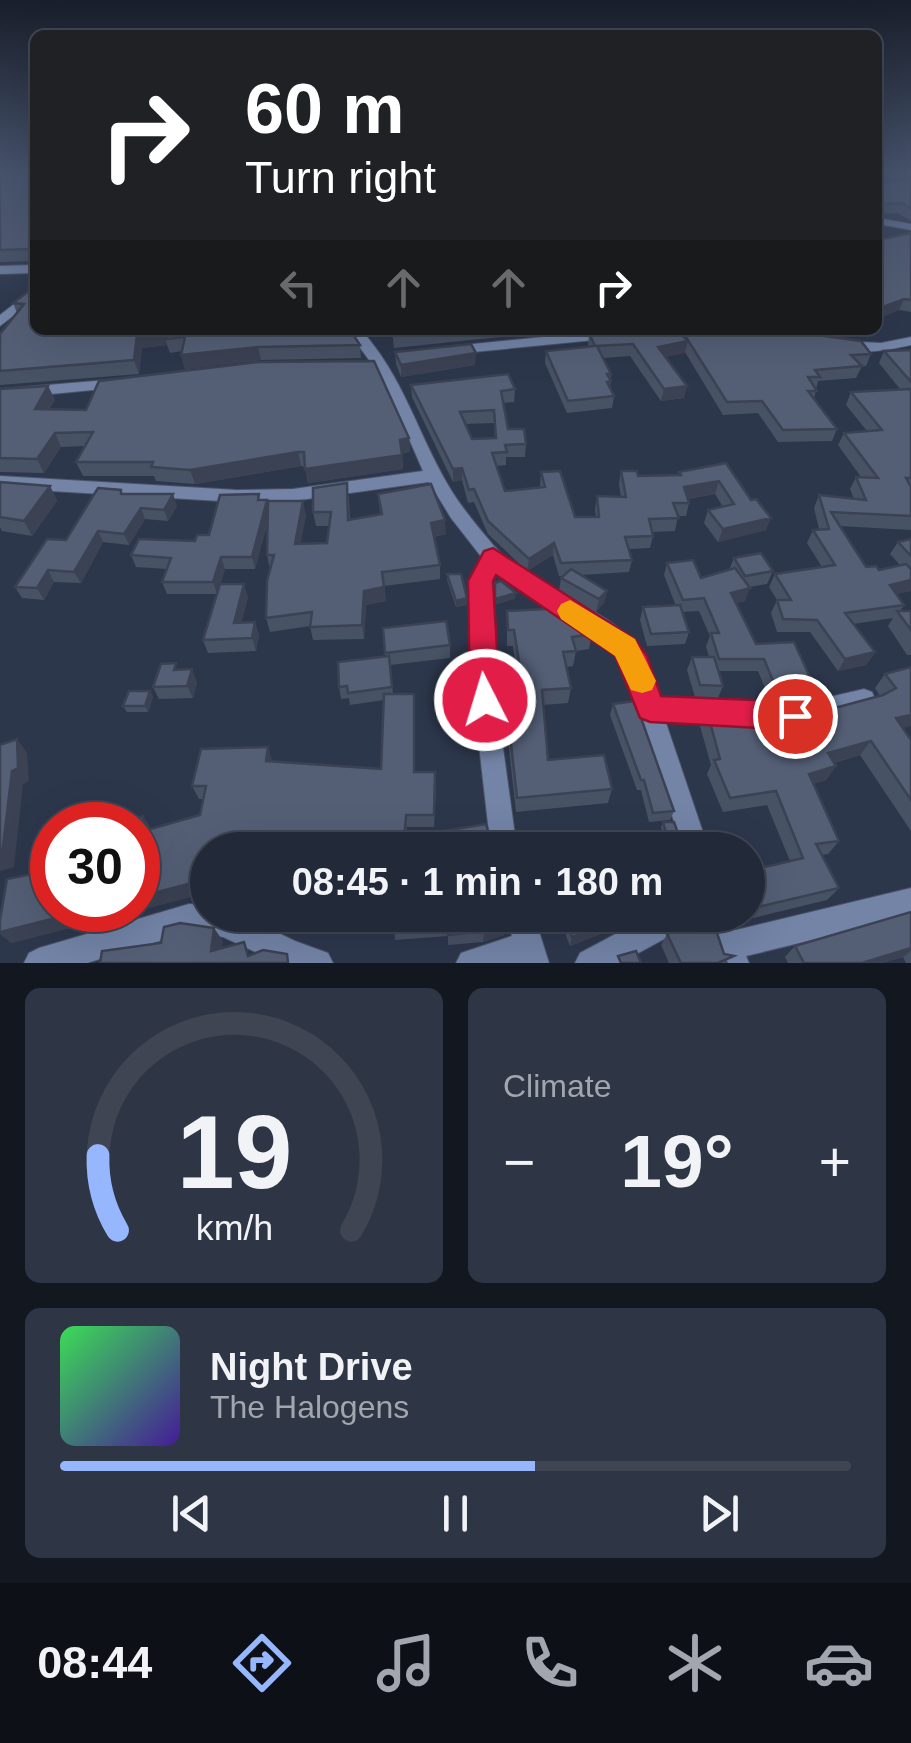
<!DOCTYPE html>
<html lang="en">
<head>
<meta charset="utf-8">
<style>
	:root { --surface:#222939; --page:#2e3544; --text:#f1f3f6; --muted:#a2a6ae; --line:#3f4553; --accent:#96b6fd }
	body { margin:0; font-family:Arial,sans-serif; background:var(--page); color:var(--text); height:100vh; display:flex; flex-direction:column; font-size:38px; white-space:nowrap }
	* { box-sizing:border-box; margin:0 }
	p { font-size:32px; color:var(--muted) }
	.icon { flex:none; width:55px; height:55px; fill:none; stroke:currentColor; stroke-width:2; stroke-linecap:round; stroke-linejoin:round }
	.map { position:relative; height:963px; overflow:hidden }
	.details { display:flex; flex-direction:column; gap:25px; padding:25px; background:#13171f; flex:1 }
	.details>* { flex:none }
	.banner { position:absolute; left:30px; top:30px; width:852px; height:305px; border-radius:15px; box-shadow:0 10px 40px #0002,0 0 0 2px var(--line); background:#202124; color:#fff; overflow:hidden }
	.speed { position:absolute; left:30px; top:802px; display:flex; gap:20px; font-size:50px; font-weight:700; text-align:center }
	.speed>* { display:grid; place-content:center; width:130px; height:130px; border-radius:50%; background:var(--surface); box-shadow:0 10px 40px #0002,0 0 0 2px var(--line); line-height:1 }
	.speed .limit { border:15px solid #d22; background:#fff; color:#111 }
	.pin { position:absolute; display:grid; place-items:center; width:85px; height:85px; color:#fff; margin:-42px; border:5px solid #fff; border-radius:50%; box-shadow:0 2px 10px #0007 }
	.me { position:absolute; width:110px; margin:-55px; rotate:355deg; stroke-linejoin:round; filter:drop-shadow(0 0 8px #0008) }
	.turn { display:flex; align-items:center; gap:35px; height:210px; padding:0 50px; font-size:45px }
	.turn .icon { width:130px; height:130px; stroke-width:2.5 }
	.turn b { display:block; font-size:70px; line-height:85px }
	.lanes { display:flex; align-items:center; height:95px; padding:0 50px; background:#0003; justify-content:center; gap:50px; direction:ltr }
	.lanes .off { opacity:.35 }
	.big { font-size:75px; font-weight:800; line-height:1.1 }
	.details .widget { flex:1; display:flex; flex-direction:column; justify-content:center; gap:15px; min-width:0; padding:0 35px; border-radius:15px; background:var(--page) }
	.details .dial { align-items:center; gap:0 }
	.dial svg { height:260px; overflow:visible; fill:none; stroke:var(--line); stroke-width:7; stroke-linecap:round; text-anchor:middle }
	.dial text { fill:var(--text); stroke:none }
	.song { display:flex; align-items:center; gap:30px }
	.cover { width:120px; height:120px; border-radius:15px; background:linear-gradient(135deg,hsl(130 70% 55%),hsl(260 70% 35%)) }
	.played { height:10px; border-radius:5px; background:linear-gradient(90deg,var(--accent) 60%,var(--line) 60%) }
	.keys { display:flex; justify-content:space-around; direction:ltr }
	.heat { display:flex; justify-content:space-between; align-items:center; font-size:55px; direction:ltr }
	.details .tiles { flex:1; display:grid; gap:25px; grid-template-columns:1fr 1fr }
	.widget:last-child { grid-column:span 2 }
	.trip { position:absolute; left:190px; top:832px; width:575px; height:100px; border-radius:50px; background:var(--surface); box-shadow:0 10px 40px #0002,0 0 0 2px var(--line); font-weight:800; line-height:100px; text-align:center }
	.dock { display:flex; height:160px; justify-content:space-around; align-items:center; background:#0e1017; color:var(--muted) }
	.dock .icon { width:70px; height:70px }
	.dock .selected { color:var(--accent) }
	.dock b { font-size:45px; color:var(--text) }
	.map>svg:first-child { display:block }
</style>
</head>
<body>
<div class="map">
<svg width="911" height="963" viewBox="0 0 911 963">
	<rect width="100%" height="100%" fill="#2d374c"/>
	<g fill="none" stroke-linecap="round" stroke-linejoin="round">
		<defs>
			<g id="minor">
				<polygon points="878,218 911,224 911,230 878,224"/>
				<polygon points="35,265 35,273 0,274 0,266"/>
				<polygon points="35,288 35,299 0,326 0,315"/>
				<path d="M347,330H361C403,376 417,432 448,485C460,506 478,527 494,546C534,591 604,604 639,648C649,661 652,683 658,699L795,705L864,689L872,692L875,699L872,706L795,727L665,720L709,850H683L623,661L591,634L515,588L495,572L491,581L492,667L517,850H491L470,667L471,581L483,559L451,518L429,482L293,501L237,502L0,488V476L237,490L293,489L423,471L383,379Z"/>
				<polygon points="614,330 663,330 656,334 453,354 446,350 453,346"/>
				<path d="M911,337V345C888,350 855,357 835,345L842,341L881,343Z"/>
				<polygon points="119,379 127,384 124,387 0,399 0,389"/>
				<polygon points="911,888 911,916 746,956 749,963 719,963 703,915 731,915 736,930"/>
				<polygon points="189,904 208,905 208,915 241,915 295,941 328,953 333,963 279,963 223,937 189,932 87,963 24,963 29,953 39,948"/>
				<polygon points="506,915 534,915 549,963 456,963 461,953 512,936"/>
				<polygon points="651,915 694,915 690,925 620,963 575,963 580,953"/>
			</g>
		</defs>
		<use href="#minor" stroke="#4a5367" stroke-width="2"/>
		<use href="#minor" fill="#7384a7" fill-rule="evenodd"/>
	</g>
	<g fill="#485265" fill-rule="evenodd">
		<polygon points="0,174 35,174 35,261 0,262"/>
		<polygon points="878,174 881,174 880,178 882,183 911,180 911,221 898,213 878,214"/>
		<polygon points="878,224 878,235 882,239 911,233 911,312 899,310 879,318 878,317"/>
		<polygon points="35,291 360,345 361,358 261,360 185,369 181,355 182,351 170,353 167,345 142,348 139,374 0,385 0,334 17,313 13,303"/>
		<polygon points="392,330 500,330 500,337 394,348"/>
		<polygon points="805,330 847,330 844,337"/>
		<polygon points="589,333 683,337 684,334 871,354 866,366 862,366 856,378 818,381 814,399 837,429 832,441 778,442 758,413 723,415 685,352 666,357 684,398 661,401 630,356 603,358 611,374 610,388 614,396 612,408 567,413 545,363 546,351 588,347"/>
		<polygon points="911,350 911,530 839,526 866,567 879,570 900,565 890,554 898,542 911,539 911,591 896,594 904,605 900,611 911,611 911,655 907,655 888,626 893,618 853,624 875,652 866,665 838,671 810,632 777,632 771,613 777,600 769,587 775,574 822,567 807,543 813,530 819,529 814,508 819,495 854,499 850,489 856,477 861,477 838,445 844,433 867,431 846,405 851,392 900,389 879,363 884,351"/>
		<polygon points="395,352 475,365 401,377 396,364"/>
		<path d="M411,385L515,389L514,402L503,403L508,429L526,444L525,457H506V465L496,466L505,491L540,488L541,472L575,517H596L595,509L597,496L621,497L619,484L621,471L638,476L678,475L679,472L726,463L766,530L718,542L704,523L708,510L723,507L715,494L688,499L689,503L686,516H678L675,531L652,532L653,536L650,548L629,549L632,560L629,572L581,575L607,591L604,603L596,612L559,591L561,578L564,576H559L553,555L527,571L488,534L474,502L468,503L462,480L453,482L412,397ZM494,423L495,438L472,439L465,424Z"/>
		<polygon points="48,386 55,400 49,409 409,438 410,452 402,453 403,469 308,483 305,467 301,466 195,484 156,481 154,476 83,476 76,462 85,446 61,447 44,473 0,472 0,389"/>
		<polygon points="0,482 50,486 57,501 32,536 2,531 0,527"/>
		<polygon points="122,494 177,506 168,521 145,519 129,545 103,542 81,583 54,582 44,600 22,598 15,587 66,540"/>
		<polygon points="378,494 446,534 434,537 440,565 440,579 384,586 386,601 366,605 364,639 313,640 310,626 270,632 266,618 270,569 267,555 268,521 255,569 225,569 217,594 167,594 162,582 167,569 136,567 131,555 195,541 209,535 260,500 306,515 300,544 327,543 329,526 316,526 313,512 349,497 350,519 380,514"/>
		<polygon points="734,558 773,571 767,584 749,587 745,601 736,603 756,644 814,686 807,698 770,700 758,671 719,671 723,686 718,698 695,697 687,670 692,657 709,657 706,646 710,636 699,611 682,612 689,632 685,644 647,646 640,620 643,607 676,606 664,575 667,563 701,578 729,570"/>
		<polygon points="447,574 467,598 467,605 456,607 447,580"/>
		<polygon points="248,597 241,623 255,622 259,635 256,651 208,653 203,640"/>
		<polygon points="507,611 568,621 592,634 589,649 576,651 573,666 567,667 571,688 568,703 543,705 548,760 612,789 608,803 516,812 501,677 502,662 515,662 513,646 507,646"/>
		<polygon points="383,628 450,645 450,658 390,665 393,694 414,694 415,772 436,785 434,827 407,827 406,844 438,842 438,832 493,850 208,850 208,900 202,894 11,943 151,829 200,815 204,799 199,799 192,786 272,760 272,761 381,769 384,700 350,705 349,698 341,699 339,687 385,656"/>
		<polygon points="911,667 903,728 911,740 911,831 860,755 834,763 836,766 826,780 813,784 839,841 828,854 821,855 839,888 827,900 749,919 747,915 748,871 790,861 767,805 723,812 707,774 711,765 700,726 707,711 760,728 880,696 875,688 885,674"/>
		<polygon points="197,682 193,698 159,699 153,687"/>
		<polygon points="150,691 153,697 148,712 127,712 123,706"/>
		<polygon points="613,704 674,811 670,820 649,822 641,790 637,790 610,715"/>
		<polygon points="663,822 684,850 667,850 661,827"/>
		<polygon points="911,912 911,963 906,963 903,957 882,963 788,963 785,957 795,946"/>
		<polygon points="393,915 504,935 483,942 448,945 448,936 395,940"/>
		<polygon points="558,915 624,915 622,916 623,918 619,927 570,946"/>
		<polygon points="667,934 724,954 728,963 669,963 661,945"/>
	</g>
	<g fill="#3b4253">
		<polygon points="904,299 899,310 879,318 883,307"/>
		<polygon points="167,331 166,339 167,345 142,348 139,374 134,360 137,335"/>
		<polygon points="688,341 685,353 656,359 658,347"/>
		<polygon points="258,347 261,360 185,369 181,355"/>
		<polygon points="476,353 475,365 401,377 401,365"/>
		<polygon points="48,386 55,400 41,423 35,409"/>
		<polygon points="687,386 684,398 661,401 664,389"/>
		<polygon points="55,433 61,447 44,473 37,459"/>
		<polygon points="409,438 410,452 400,454 400,440"/>
		<polygon points="298,452 301,466 195,484 190,470"/>
		<polygon points="402,455 403,469 308,483 305,469"/>
		<polygon points="462,468 462,480 453,482 453,469"/>
		<polygon points="719,481 715,494 680,500 684,487"/>
		<polygon points="50,486 57,501 32,536 24,521"/>
		<polygon points="173,494 177,506 168,521 164,510"/>
		<polygon points="267,500 270,512 255,569 252,557"/>
		<polygon points="303,501 306,515 298,558 295,544"/>
		<polygon points="141,508 145,519 129,545 124,534"/>
		<polygon points="771,518 766,530 718,542 723,529"/>
		<polygon points="445,520 446,534 432,537 431,523"/>
		<polygon points="98,531 103,542 81,583 74,572"/>
		<polygon points="554,543 553,555 527,571 529,559"/>
		<polygon points="221,557 225,569 217,594 213,582"/>
		<polygon points="48,570 54,582 44,600 37,588"/>
		<polygon points="911,580 911,591 882,597 890,585"/>
		<polygon points="244,584 248,597 238,635 234,623"/>
		<polygon points="384,587 386,601 366,605 364,639 362,625 364,591"/>
		<polygon points="750,588 745,601 726,606 731,593"/>
		<polygon points="607,591 604,603 596,612 599,599"/>
		<polygon points="516,593 515,599 495,605 495,599"/>
		<polygon points="467,598 467,605 456,607 456,601"/>
		<polygon points="255,622 259,635 256,651 252,638"/>
		<polygon points="875,652 866,665 838,671 845,659"/>
		<polygon points="192,669 197,682 193,698 187,686"/>
		<polygon points="150,691 153,697 148,712 145,706"/>
		<polygon points="911,715 911,726 885,733 896,718"/>
		<polygon points="17,739 27,753 29,781 23,784 14,867 0,871 0,855"/>
		<polygon points="871,741 860,755 818,767 828,753"/>
		<polygon points="268,747 272,760 270,774 266,761"/>
		<polygon points="836,766 826,780 799,788 809,774"/>
		<polygon points="143,816 151,828 143,831"/>
		<polygon points="200,881 199,889 202,894 11,943 0,934 0,932 87,910 138,910 138,897"/>
		<polygon points="623,918 619,927 570,946 572,937"/>
		<polygon points="506,924 504,935 483,942 484,931"/>
		<polygon points="214,928 223,941 220,963 211,951"/>
		<polygon points="911,948 911,951 903,957 882,963 860,963"/>
	</g>
	<g fill="#545f76" stroke="#3b4253" stroke-width="2.5" fill-rule="evenodd">
		<polygon points="0,174 35,174 35,255 30,249 0,250"/>
		<polygon points="878,174 882,183 911,180 911,209 902,203 881,204 878,201"/>
		<polygon points="878,224 880,226 878,235 882,239 911,233 911,300 904,299 883,307 878,303"/>
		<polygon points="29,291 35,291 35,330 350,330 360,345 258,347 181,355 185,337 166,339 167,331 137,335 134,360 0,371 0,334 24,304 13,303"/>
		<polygon points="392,330 437,330 393,335"/>
		<polygon points="618,330 677,330 688,341 658,347 687,386 664,389 633,344 597,346 611,374 607,374 611,381 607,382 614,396 568,401 546,351 595,346 589,333"/>
		<polygon points="718,330 780,330 861,341 871,354 851,355 862,366 815,370 820,377 808,377 817,391 808,391 837,429 783,430 762,401 727,402 684,334"/>
		<polygon points="471,344 476,353 401,365 395,352"/>
		<polygon points="911,350 911,382 884,351"/>
		<polygon points="374,361 409,438 400,440 402,455 305,469 304,452 298,452 190,470 151,467 153,462 76,462 93,432 55,433 37,459 0,458 0,389 48,386 35,409 86,410 99,381 258,362"/>
		<path d="M508,374L515,389L501,391L508,429H524L526,444L505,445L507,452L492,453L505,491L545,487L541,472L560,471L575,517H599L597,496L626,497L621,471H637L638,476L681,475L679,472L726,463L751,500L756,499L771,518L723,529L708,510L734,504L719,481L684,487L689,503H673L679,518L649,519L653,536L625,537L632,560L561,563L554,543L529,559L488,521L474,489L469,490L462,468L453,469L411,385ZM494,410L496,438L472,439L460,412Z"/>
		<polygon points="911,389 911,478 906,478 911,487 911,516 831,512 866,567 876,566 879,570 906,564 911,569 911,580 890,585 904,605 845,613 875,652 845,659 817,620 783,619 777,600 791,600 775,574 835,565 813,530 829,529 819,495 866,500 856,477 878,478 844,433 882,430 851,392"/>
		<polygon points="0,482 50,486 24,521 0,517"/>
		<polygon points="347,483 348,520 382,514 378,494 431,484 445,520 431,523 440,565 382,572 384,587 364,591 362,625 310,627 312,612 266,618 267,581 274,555 267,555 268,501 303,501 295,544 327,543 331,512 313,512 313,488"/>
		<polygon points="98,488 121,490 121,494 173,494 164,510 141,508 124,534 98,531 74,572 48,570 37,588 15,587 47,539 66,540"/>
		<polygon points="259,494 258,500 267,500 252,557 221,557 213,582 162,582 171,558 131,555 139,539 195,541 197,535 209,535 220,495"/>
		<polygon points="911,539 911,556 898,542"/>
		<polygon points="761,553 773,571 745,576 734,558"/>
		<polygon points="693,560 701,578 735,568 750,588 731,593 756,644 794,642 814,686 776,688 764,659 719,659 711,633 719,633 704,598 683,600 667,563"/>
		<polygon points="571,569 607,591 599,599 561,578"/>
		<polygon points="447,574 461,574 467,598 456,601"/>
		<polygon points="501,581 516,593 495,599 495,583"/>
		<polygon points="220,584 244,584 234,623 255,622 252,638 203,640"/>
		<polygon points="680,605 689,632 651,634 643,607"/>
		<polygon points="564,608 568,621 587,619 592,634 572,637 576,651 563,652 571,688 542,690 548,760 604,755 612,789 517,798 502,662 519,662 514,630 508,630 507,611"/>
		<polygon points="897,611 911,611 911,630"/>
		<polygon points="446,621 450,645 385,653 383,628"/>
		<polygon points="389,656 392,687 348,693 347,686 339,687 338,662"/>
		<polygon points="692,657 714,657 723,686 700,685"/>
		<polygon points="176,663 174,670 192,669 187,686 153,687 161,664"/>
		<polygon points="911,667 911,715 896,718 911,740 911,800 871,741 828,753 836,766 809,774 839,841 816,844 839,888 758,907 748,884 748,871 803,858 776,791 730,798 714,760 720,759 707,711 755,714 760,728 883,695 896,688 885,674"/>
		<polygon points="129,691 150,691 145,706 123,706"/>
		<polygon points="384,694 414,694 414,772 435,772 434,815 406,815 404,844 439,842 438,832 486,824 493,850 208,850 208,888 199,889 200,881 138,897 138,825 109,825 143,816 143,831 200,815 206,786 192,786 201,749 268,747 266,761 381,769"/>
		<polygon points="635,701 674,811 653,813 644,780 641,780 613,704"/>
		<polygon points="17,739 18,768 12,771 2,855 0,855 0,745"/>
		<polygon points="663,822 674,822 684,850 671,850"/>
		<polygon points="587,833 594,850 532,850"/>
		<polygon points="52,870 52,910 87,910 0,932 0,920 7,879"/>
		<polygon points="911,912 911,948 862,963 804,963 795,946"/>
		<polygon points="393,915 504,915 506,924 484,931 448,935 448,925 393,930"/>
		<polygon points="564,915 622,915 623,918 572,937"/>
		<polygon points="711,915 724,954 734,956 718,963 681,963 667,934"/>
		<polygon points="180,923 214,928 211,951 244,942 248,956 263,950 287,954 288,963 100,963 102,951 161,943 164,927"/>
		<polygon points="636,951 641,963 621,963 618,956"/>
	</g>
	<linearGradient id="sky" x2="0" y2="1"><stop stop-color="#191e2a"/><stop offset="0.56" stop-color="#46536c"/><stop offset="1" stop-color="#46536c" stop-opacity="0"/></linearGradient>
	<rect width="911" height="309" fill="url(#sky)"/>
	<polygon fill="#e11d48" stroke="#92132f" stroke-width="2.5" points="493,548 635,639 647,656 661,696 795,702 806,706 810,716 806,726 795,730 650,722 640,718 615,656 496,575 493,581 500,700 495,709 485,713 474,709 470,700 468,581 484,551"/>
	<polygon fill="#f59e0b" points="570,600 635,639 656,681 652,690 642,693 631,690 615,656 561,619 557,611 561,604"/>
</svg>
<div class="speed"><div class="limit">30</div></div>
<div class="pin" style="left:795px;top:716px;background:#d93025"><svg class="icon" aria-label="arrive" viewBox="0 0 24 24"><path d="M6 21V4h12l-3 4 3 4H6"/></svg></div>
<svg class="me" style="left:485px;top:700px" viewBox="-20 -20 40 40"><circle r="17" fill="#e11d48" stroke="#fff" stroke-width="3"/><path d="M0-11L8 9 0 5-8 9z" fill="#fff"/></svg>
<div class="trip">08:45 · 1 min · 180 m</div>
<div class="banner">
<div class="turn"><svg class="icon" aria-label="right" viewBox="0 0 24 24"><path d="M7 20v-9h11M14 6l5 5-5 5"/></svg><div><b>60 m</b>Turn right</div></div>
<div class="lanes"><svg class="icon off" aria-label="left" viewBox="0 0 24 24"><path d="M17 20v-9H6M10 6l-5 5 5 5"/></svg><svg class="icon off" aria-label="ahead" viewBox="0 0 24 24"><path d="M12 20V5M6 11l6-6 6 6"/></svg><svg class="icon off" aria-label="ahead" viewBox="0 0 24 24"><path d="M12 20V5M6 11l6-6 6 6"/></svg><svg class="icon" aria-label="right" viewBox="0 0 24 24"><path d="M7 20v-9h11M14 6l5 5-5 5"/></svg></div>
</div>
</div>
<section class="details">
<div class="tiles">
<div class="widget dial"><svg viewBox="0 0 100 80">
<path d="M14 69A42 42 0 1 1 86 69"/>
<path d="M14 69A42 42 0 0 1 8 46" stroke="#96b6fd"/>
<text x="50" y="56" font-size="32" font-weight="700">19</text>
<text x="50" y="72" font-size="11">km/h</text>
</svg></div>
<div class="widget"><p>Climate</p>
<div class="heat"><a>−</a><b class="big">19°</b><a>+</a></div>
</div>
<div class="widget">
<div class="song"><i class="cover"></i><div><b>Night Drive</b><p>The Halogens</p></div></div>
<div class="played"></div>
<div class="keys"><svg class="icon" aria-label="previous" viewBox="0 0 24 24"><path d="M18 5L8 12l10 7zM5 5v14"/></svg><svg class="icon" aria-label="pause" viewBox="0 0 24 24"><path d="M8 5v14M16 5v14"/></svg><svg class="icon" aria-label="next" viewBox="0 0 24 24"><path d="M6 5l10 7-10 7zM19 5v14"/></svg></div>
</div>
</div>
</section>
<nav class="dock">
<b>08:44</b>
<svg class="icon selected" aria-label="directions" viewBox="0 0 24 24"><path d="M12 3l9 9-9 9-9-9zM9 14v-3h6M13 9l2 2-2 2"/></svg>
<svg class="icon" aria-label="music" viewBox="0 0 24 24"><path d="M9 18V5l10-2v13"/><circle cx="6" cy="18" r="3"/><circle cx="16" cy="16" r="3"/></svg>
<svg class="icon" aria-label="phone" viewBox="0 0 24 24"><path d="M5 4h4l2 5-3 2q2 4 5 5l2-3 5 2v4C11 20 4 13 5 4z"/></svg>
<svg class="icon" aria-label="climate" viewBox="0 0 24 24"><path d="M12 3v18M4 7l16 10M4 17L20 7"/></svg>
<svg class="icon" aria-label="car" viewBox="0 0 24 24"><path d="M5 17H2v-5l4-1 3-4h7l3 4 3 1v5h-3M9 17h6M6 11h13"/><circle cx="7" cy="17" r="2"/><circle cx="17" cy="17" r="2"/></svg>
</nav>
</body>
</html>
